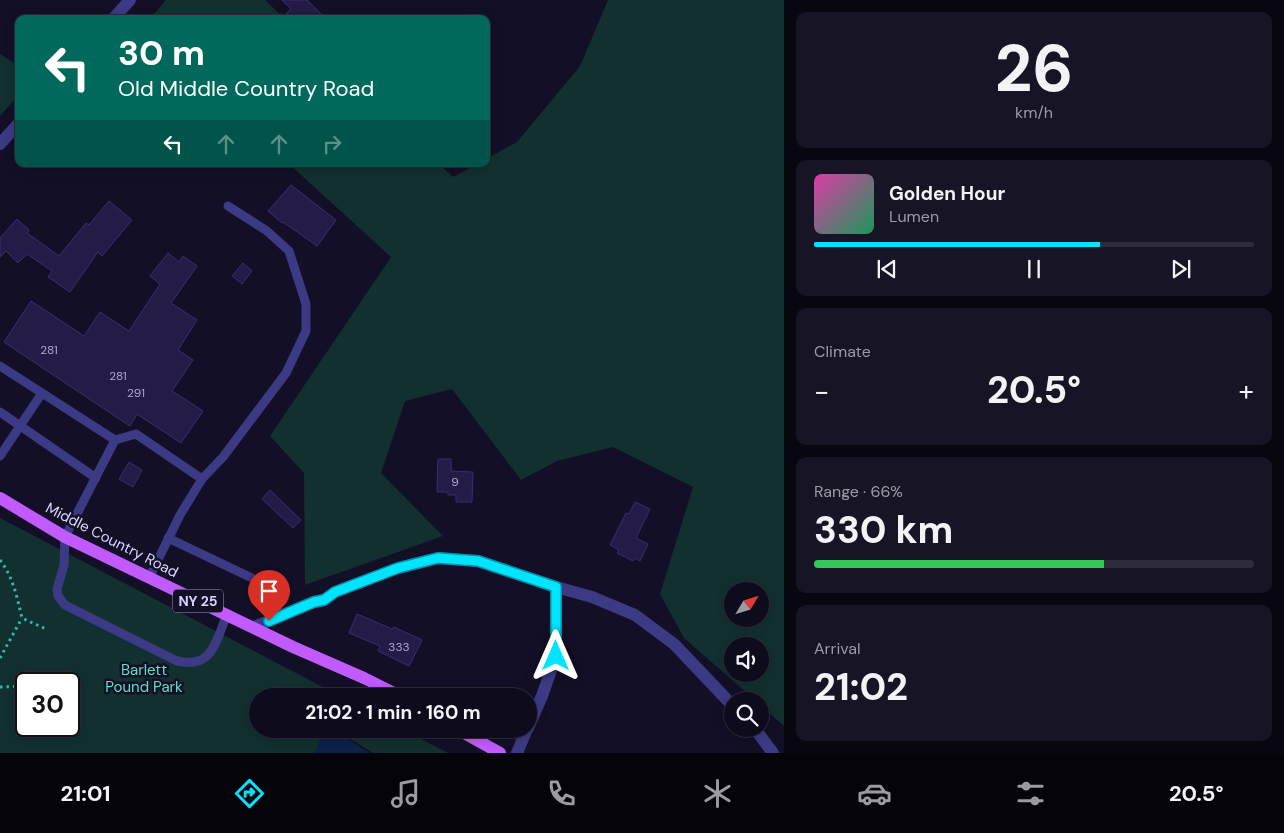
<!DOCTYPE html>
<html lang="en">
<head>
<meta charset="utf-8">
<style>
	:root { --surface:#0e0b1c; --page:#171425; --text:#f1f3f6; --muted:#9b9ba3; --line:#2e2b3b; --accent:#00e5ff }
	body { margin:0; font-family:"DM Sans",sans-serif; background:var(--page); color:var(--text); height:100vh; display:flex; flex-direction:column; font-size:19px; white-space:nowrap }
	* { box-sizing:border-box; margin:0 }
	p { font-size:16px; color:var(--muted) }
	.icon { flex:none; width:28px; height:28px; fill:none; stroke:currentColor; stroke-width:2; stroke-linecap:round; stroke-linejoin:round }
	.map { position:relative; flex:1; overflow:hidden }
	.details { display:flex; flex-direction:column; gap:12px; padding:12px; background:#08060f; width:500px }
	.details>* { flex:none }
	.guide { position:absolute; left:15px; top:15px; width:475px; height:152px; border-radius:10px; box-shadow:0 2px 12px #0003,0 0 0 1px var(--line); background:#00695c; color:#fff; overflow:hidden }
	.needle { width:32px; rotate:52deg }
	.buttons { position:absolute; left:724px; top:582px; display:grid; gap:10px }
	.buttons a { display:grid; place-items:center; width:45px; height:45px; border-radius:50%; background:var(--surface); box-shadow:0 2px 12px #0003,0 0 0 1px var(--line); font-size:25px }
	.speed { position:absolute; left:15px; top:672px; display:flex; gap:10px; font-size:25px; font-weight:700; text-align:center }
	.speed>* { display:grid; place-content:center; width:65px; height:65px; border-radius:50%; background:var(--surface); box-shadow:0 2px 12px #0003,0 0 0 1px var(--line); line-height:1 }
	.speed .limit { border:2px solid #111; border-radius:8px; background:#fff; color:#111 }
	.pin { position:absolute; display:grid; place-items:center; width:42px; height:42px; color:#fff; margin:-51px -21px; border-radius:50% 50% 50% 0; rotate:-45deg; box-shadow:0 0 5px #0007 }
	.pin .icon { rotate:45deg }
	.me { position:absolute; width:55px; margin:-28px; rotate:0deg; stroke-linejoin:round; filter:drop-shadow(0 0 4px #0008) }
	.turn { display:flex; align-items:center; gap:18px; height:105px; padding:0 20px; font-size:22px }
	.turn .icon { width:65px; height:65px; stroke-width:2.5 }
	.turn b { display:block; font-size:35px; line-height:42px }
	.lanes { display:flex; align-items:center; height:48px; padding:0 20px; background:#0003; justify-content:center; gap:25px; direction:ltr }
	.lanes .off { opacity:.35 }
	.big { font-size:38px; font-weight:700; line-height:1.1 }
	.details .widget { flex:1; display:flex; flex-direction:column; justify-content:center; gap:8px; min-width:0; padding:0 18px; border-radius:10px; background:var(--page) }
	.details .dial { align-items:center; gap:0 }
	.dial b { font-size:65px; line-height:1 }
	.song { display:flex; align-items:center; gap:15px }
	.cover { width:60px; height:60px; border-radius:8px; background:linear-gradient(135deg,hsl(320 70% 55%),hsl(150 70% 35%)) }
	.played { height:5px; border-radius:2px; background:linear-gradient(90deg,var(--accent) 65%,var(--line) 65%) }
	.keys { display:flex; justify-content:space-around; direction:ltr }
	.heat { display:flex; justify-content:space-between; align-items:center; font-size:28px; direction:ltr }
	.charge { height:8px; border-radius:4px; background:linear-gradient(90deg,#34c759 66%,var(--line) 0) }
	.trip { position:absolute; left:249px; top:688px; width:288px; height:50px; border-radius:25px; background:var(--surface); box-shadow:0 2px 12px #0003,0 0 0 1px var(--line); font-weight:700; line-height:50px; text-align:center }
	.menu { display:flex; height:80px; justify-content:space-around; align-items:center; background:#06040b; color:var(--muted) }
	.menu .icon { width:35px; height:35px }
	.menu .active { color:var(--accent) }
	.menu b { font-size:22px; color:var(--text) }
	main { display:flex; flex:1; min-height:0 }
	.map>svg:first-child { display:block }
</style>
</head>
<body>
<main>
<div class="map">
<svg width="784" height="753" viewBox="0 0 784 753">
	<rect width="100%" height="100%" fill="#130f26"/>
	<g fill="#12302f" fill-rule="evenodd">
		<polygon points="166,0 265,0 285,19 150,19"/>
		<path d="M608,0H784V726L760,705V701H756L684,638L660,594L693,487L613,447L557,461L521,480L452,389L405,401L381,473L443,536L305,585L304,473L270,436L391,257L289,164H439L453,177L477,164H486V159L517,142L580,66ZM732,591H760V619H732ZM732,646H760V674H732Z"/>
		<polygon points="0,54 19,66 19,95 0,116"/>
		<path d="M0,518L340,696H258V729H402L448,753H373L336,730L321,753H0ZM26,684H69V726H26Z"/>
	</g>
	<polygon fill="#0c2248" points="336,729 361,748 371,753 315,753 320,740"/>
	<g fill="#241b47" stroke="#3b2d73">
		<polygon points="282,0 307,0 326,19 281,19 291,9"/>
		<polygon points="291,185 336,220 317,246 283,222 282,223 268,211"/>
		<polygon points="109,201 132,220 102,256 98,252 70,292 48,277 52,271 27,254 18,263 6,251 0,257 0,238 17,219 29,230 27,233 59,256 86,223 89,225"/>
		<polygon points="168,253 179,262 183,256 197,266 171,303 197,320 178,350 193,360 172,391 203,411 181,443 137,414 130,426 4,342 31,301 84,336 100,312 129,331 160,284 150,276"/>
		<polygon points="243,263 252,271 242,284 232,276"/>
		<polygon points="438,459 451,459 451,471 473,472 472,502 456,502 456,495 448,495 448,492 437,492"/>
		<polygon points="129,462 142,470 133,487 119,479"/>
		<polygon points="270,490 301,520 293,528 262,499"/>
		<polygon points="635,502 650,509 636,538 648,544 640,561 635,558 633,561 617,553 619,550 610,545 626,513 629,514"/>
		<polygon points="357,614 392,629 394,627 422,640 409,666 378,651 380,646 349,633"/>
	</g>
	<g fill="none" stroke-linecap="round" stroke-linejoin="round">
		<g stroke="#2fb8b0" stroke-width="3" stroke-dasharray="2.5 4" stroke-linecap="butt">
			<path d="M0,560C13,577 17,597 22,618L46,629"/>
			<polyline points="0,658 22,618"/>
			<polyline points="0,687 26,686"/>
		</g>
		<g stroke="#3d3a85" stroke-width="9">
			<polyline points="0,366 42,393"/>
			<polyline points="0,412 96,478"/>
			<polyline points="115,440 136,434 202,479 180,515 149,578"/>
			<path d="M0,456L42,393L115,440L65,537L64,565L57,589L58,596L65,605L177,661C213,669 215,642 227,615"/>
			<polyline points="202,479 223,457 286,373 306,331 306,304 289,251 267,231 228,206"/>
			<polyline points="168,538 254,579"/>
		</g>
		<g stroke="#3d3a85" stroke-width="12">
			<polyline points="113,19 130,0"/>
			<polyline points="0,144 19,123"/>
			<polyline points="254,627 313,602 324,600 335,592 398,568 438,558 478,561 556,587 592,597 635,615 674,644 732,705"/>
			<polyline points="528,728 542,696 556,656 556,587"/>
			<polyline points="755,729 773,753"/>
			<polyline points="517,753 527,729"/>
		</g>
		<g stroke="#c25bff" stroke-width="12">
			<polyline points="0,498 65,537 293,647 364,678 400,696"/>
			<polyline points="457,729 500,753"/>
		</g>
	</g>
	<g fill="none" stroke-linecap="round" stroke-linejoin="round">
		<defs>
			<polyline id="route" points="269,621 314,602 324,600 335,592 398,568 438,558 478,561 556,587 556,656"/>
		</defs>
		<use href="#route" stroke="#0095a6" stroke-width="12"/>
		<use href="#route" stroke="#00e5ff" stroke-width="9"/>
	</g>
	<g text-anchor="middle" stroke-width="5" stroke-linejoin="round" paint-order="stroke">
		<g font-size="12" fill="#aca6d1">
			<text x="49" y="354">281</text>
			<text x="118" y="380">281</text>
			<text x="136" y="397">291</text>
			<text x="455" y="486">9</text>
			<text x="399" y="651">333</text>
		</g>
		<rect fill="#130f26" stroke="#9e99be" stroke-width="1" x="173" y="589.5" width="50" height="23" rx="4"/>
		<g font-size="14" font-weight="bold" fill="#d9d4ff">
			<text x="198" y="606">NY 25</text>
		</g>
		<g font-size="15" fill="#d9d4ff" stroke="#130f26">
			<text transform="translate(112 540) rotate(27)" y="5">Middle Country Road</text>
		</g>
		<g font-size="15" fill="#5fe0c0" stroke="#130f26">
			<text x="144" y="675">Barlett<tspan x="144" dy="17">Pound Park</tspan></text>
		</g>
	</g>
</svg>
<div class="buttons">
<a><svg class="needle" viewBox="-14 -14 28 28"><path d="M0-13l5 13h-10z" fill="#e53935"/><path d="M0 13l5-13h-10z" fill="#9b9ba3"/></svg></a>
<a><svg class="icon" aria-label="sound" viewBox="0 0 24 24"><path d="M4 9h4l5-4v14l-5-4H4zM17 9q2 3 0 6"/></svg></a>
<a><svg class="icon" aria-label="search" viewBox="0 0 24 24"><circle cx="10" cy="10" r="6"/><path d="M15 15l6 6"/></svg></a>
</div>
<div class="speed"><div class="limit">30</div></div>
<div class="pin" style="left:269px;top:621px;background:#d93025"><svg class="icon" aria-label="arrive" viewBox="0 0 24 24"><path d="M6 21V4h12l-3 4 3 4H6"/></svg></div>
<svg class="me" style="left:556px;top:656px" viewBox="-20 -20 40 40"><path d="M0-17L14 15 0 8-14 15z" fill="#00e5ff" stroke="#fff" stroke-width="4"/></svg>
<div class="trip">21:02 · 1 min · 160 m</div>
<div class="guide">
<div class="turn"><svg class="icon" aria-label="left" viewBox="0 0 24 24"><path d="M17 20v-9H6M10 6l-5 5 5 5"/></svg><div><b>30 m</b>Old Middle Country Road</div></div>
<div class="lanes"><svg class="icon" aria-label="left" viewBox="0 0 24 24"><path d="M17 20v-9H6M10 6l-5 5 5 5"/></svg><svg class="icon off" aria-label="ahead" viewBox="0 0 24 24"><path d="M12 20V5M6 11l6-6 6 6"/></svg><svg class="icon off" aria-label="ahead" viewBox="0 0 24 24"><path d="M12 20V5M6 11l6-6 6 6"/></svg><svg class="icon off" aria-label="right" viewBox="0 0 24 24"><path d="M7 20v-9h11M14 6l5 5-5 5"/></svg></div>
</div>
</div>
<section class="details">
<div class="widget dial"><b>26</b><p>km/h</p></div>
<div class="widget">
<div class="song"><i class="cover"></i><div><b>Golden Hour</b><p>Lumen</p></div></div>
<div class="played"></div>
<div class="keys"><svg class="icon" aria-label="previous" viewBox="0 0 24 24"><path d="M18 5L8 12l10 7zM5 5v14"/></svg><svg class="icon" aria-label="pause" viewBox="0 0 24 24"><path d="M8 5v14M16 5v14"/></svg><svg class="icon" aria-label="next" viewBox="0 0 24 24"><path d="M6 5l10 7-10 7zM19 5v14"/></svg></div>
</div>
<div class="widget"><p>Climate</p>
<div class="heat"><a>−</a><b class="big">20.5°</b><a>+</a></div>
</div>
<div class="widget"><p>Range · 66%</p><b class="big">330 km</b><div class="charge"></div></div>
<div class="widget"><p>Arrival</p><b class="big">21:02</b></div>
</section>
</main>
<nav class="menu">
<b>21:01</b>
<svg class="icon active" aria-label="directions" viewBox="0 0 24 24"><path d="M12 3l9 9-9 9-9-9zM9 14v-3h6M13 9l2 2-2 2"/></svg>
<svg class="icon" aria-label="music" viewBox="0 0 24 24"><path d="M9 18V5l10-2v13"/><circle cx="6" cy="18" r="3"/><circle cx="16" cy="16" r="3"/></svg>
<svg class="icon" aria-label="phone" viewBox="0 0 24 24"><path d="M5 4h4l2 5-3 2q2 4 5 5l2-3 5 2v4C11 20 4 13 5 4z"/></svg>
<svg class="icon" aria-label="climate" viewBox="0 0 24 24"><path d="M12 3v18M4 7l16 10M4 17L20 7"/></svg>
<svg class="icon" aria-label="car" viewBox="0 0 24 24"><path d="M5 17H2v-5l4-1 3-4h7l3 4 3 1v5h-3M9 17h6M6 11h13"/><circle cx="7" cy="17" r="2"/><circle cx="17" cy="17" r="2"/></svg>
<svg class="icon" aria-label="filters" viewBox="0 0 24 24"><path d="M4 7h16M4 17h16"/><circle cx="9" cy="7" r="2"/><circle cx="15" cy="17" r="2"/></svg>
<b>20.5°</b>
</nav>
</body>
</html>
